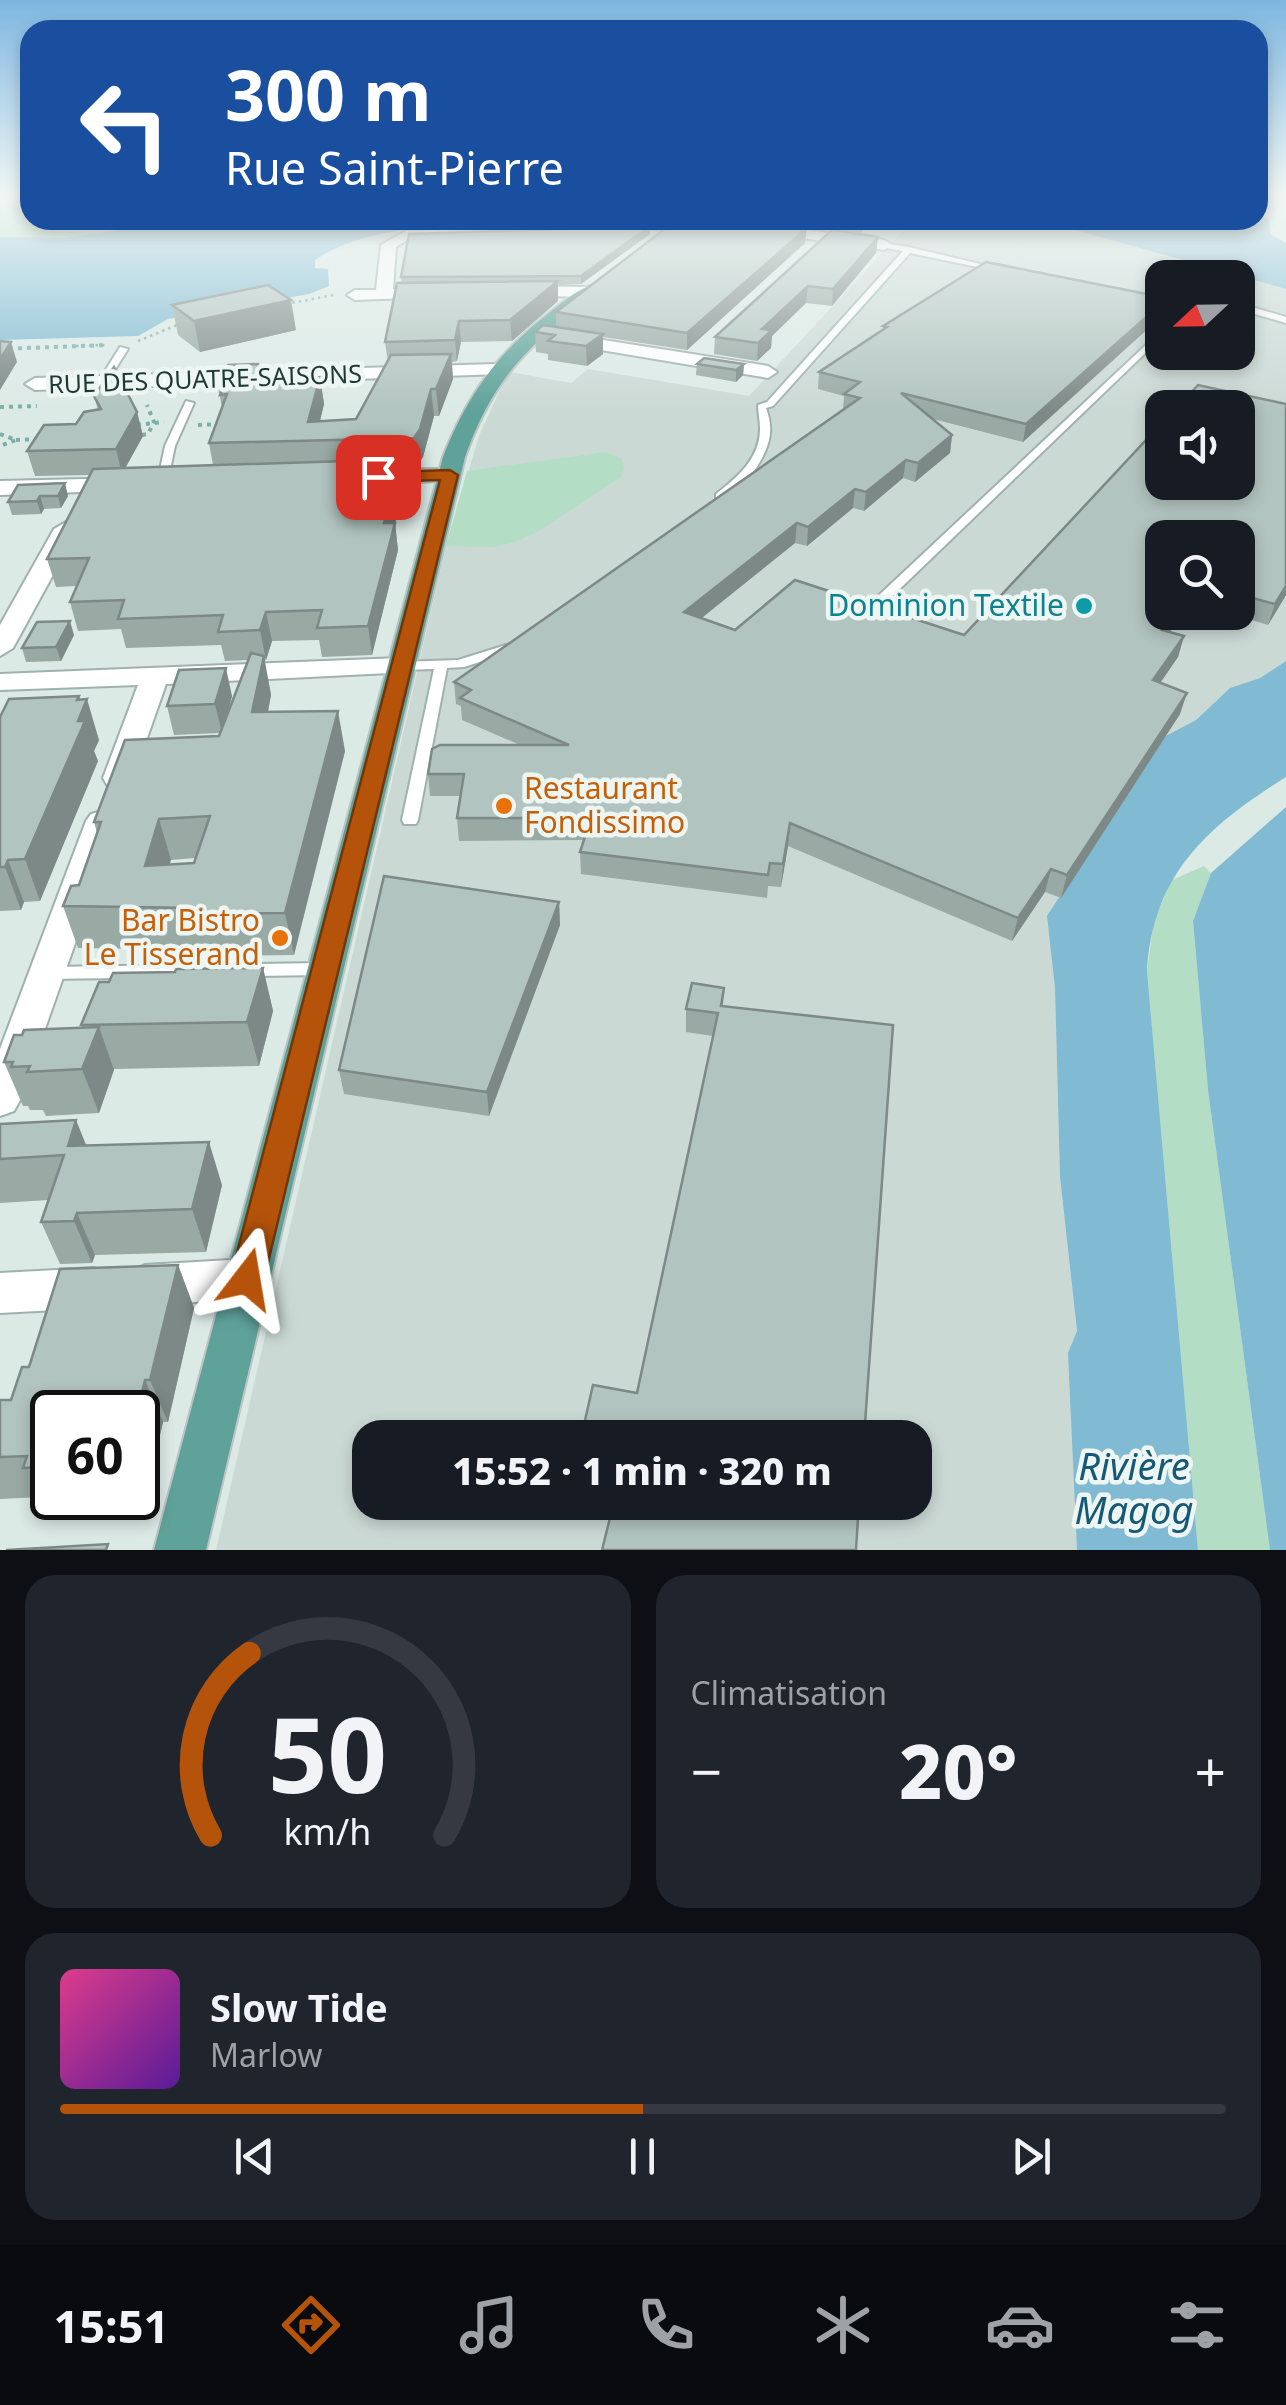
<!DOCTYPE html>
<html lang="fr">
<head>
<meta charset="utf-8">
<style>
	:root { --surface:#171b24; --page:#20242c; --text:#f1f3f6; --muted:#9ea1a6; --line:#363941; --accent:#b45309 }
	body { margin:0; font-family:"Noto Sans",sans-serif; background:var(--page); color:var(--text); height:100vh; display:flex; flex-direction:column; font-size:38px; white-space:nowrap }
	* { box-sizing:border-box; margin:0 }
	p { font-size:32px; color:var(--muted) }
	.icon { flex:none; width:55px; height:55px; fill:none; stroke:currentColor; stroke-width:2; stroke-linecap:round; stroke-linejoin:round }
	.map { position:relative; height:1550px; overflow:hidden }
	.side { display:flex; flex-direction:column; gap:25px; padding:25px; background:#0d0f14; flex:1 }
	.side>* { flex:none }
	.hud { position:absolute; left:20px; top:20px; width:1248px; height:210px; border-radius:30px; box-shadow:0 5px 15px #0003; background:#1a4fa0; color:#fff; overflow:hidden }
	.needle { width:65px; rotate:248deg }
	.controls { position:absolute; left:1145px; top:260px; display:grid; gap:20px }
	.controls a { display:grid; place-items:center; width:110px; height:110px; border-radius:20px; background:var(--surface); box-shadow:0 5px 15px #0003; font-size:50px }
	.speed { position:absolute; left:30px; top:1390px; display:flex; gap:20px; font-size:50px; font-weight:700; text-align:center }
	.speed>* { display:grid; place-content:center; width:130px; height:130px; border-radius:50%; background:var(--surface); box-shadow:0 5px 15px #0003; line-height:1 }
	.speed .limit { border:5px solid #111; border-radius:15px; background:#fff; color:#111 }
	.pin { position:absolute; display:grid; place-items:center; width:85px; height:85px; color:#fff; margin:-42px; border-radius:20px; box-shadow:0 5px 15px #0006 }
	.me { position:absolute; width:110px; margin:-55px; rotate:14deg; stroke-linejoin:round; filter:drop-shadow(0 0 8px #0008) }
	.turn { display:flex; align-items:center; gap:35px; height:210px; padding:0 40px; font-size:45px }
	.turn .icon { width:130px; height:130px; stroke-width:2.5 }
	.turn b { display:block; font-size:70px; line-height:85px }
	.big { font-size:75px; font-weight:800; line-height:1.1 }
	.side .card { flex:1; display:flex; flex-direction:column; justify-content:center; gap:15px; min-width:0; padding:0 35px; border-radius:30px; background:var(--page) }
	.side .dial { align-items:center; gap:0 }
	.dial svg { height:260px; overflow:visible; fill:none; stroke:var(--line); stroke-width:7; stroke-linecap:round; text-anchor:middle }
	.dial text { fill:var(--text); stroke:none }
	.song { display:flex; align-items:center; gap:30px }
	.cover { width:120px; height:120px; border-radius:15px; background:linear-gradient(135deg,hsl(330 70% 55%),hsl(270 70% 35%)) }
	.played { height:10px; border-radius:5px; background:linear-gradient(90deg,var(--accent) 50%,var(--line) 50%) }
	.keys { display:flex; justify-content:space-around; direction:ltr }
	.heat { display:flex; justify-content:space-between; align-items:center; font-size:55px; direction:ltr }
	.side .tiles { flex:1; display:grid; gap:25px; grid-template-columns:1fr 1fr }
	.card:last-child { grid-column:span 2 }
	.trip { position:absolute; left:352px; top:1420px; width:580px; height:100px; border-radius:30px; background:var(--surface); box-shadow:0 5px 15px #0003; font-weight:800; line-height:100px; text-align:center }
	.tabs { display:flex; height:160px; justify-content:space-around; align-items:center; background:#090b0e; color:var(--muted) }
	.tabs .icon { width:70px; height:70px }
	.tabs .current { color:var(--accent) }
	.tabs b { font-size:45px; color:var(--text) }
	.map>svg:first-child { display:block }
</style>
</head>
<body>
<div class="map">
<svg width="1286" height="1550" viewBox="0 0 1286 1550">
	<rect width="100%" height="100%" fill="#dceae6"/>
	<path fill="#cbd9d5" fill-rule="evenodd" d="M913,220H1040L1286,289V661L1260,678L1230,688L1196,720L1162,739L1048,916L1055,988L1060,1177L1077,1332L1073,1453L1077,1550H216L446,546L479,436L499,392L510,372L571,383L588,369L749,396ZM1162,278H1238V352H1162ZM1162,408H1238V482H1162ZM1162,538H1238V612H1162ZM370,1438H915V1502H370Z"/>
	<g fill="#b3ddc4">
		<path d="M0,204L30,208V220H184C126,235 60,244 0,237Z"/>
		<polygon points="606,452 621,458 624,467 621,477 537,532 515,542 494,547 446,546 467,471"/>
		<polygon points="1204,866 1211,873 1193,921 1208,1090 1270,1550 1198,1550 1147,971 1154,920 1172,880"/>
	</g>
	<g fill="#80bad3">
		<polygon points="1258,215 1269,219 1270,234 1286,243 1286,289 1040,220 1258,220"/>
		<path d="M184,220H495C435,229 367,225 315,260V268L328,269L329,286L309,294L168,319L138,336L0,340V237L66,238Z"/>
		<path d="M1286,661V777C1208,826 1153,873 1147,971L1198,1550H1077L1068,1353L1077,1331L1060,1177L1055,988L1047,916L1162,738L1196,720L1230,688L1260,678Z"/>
		<polygon points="1286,807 1286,1550 1270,1550 1208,1090 1193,921 1211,873"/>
	</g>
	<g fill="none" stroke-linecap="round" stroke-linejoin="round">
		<defs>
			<g id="lane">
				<path d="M881,243L909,247L1001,269L997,271L910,253L773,406L766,408C769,417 771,424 770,433C769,456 740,498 716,498V494C738,477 760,458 760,429C760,420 758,412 758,405L767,402L903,251L881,247Z"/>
				<polygon points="1238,303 1286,317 1286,323 1238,309"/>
				<polygon points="1162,330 1162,337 884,604 876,604 876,598"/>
				<polygon points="120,347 128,349 106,384 100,384 98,382"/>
				<polygon points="186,401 194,403 175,446 167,484 158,486 157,484 165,446"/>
				<polygon points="506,645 513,649 511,652 464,667 447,668 418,820 416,824 404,824 402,820 434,669 400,670 393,666 400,662 458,660"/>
				<polygon points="325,963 331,964 334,969 331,974 325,975 245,976 239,975 236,970 239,965 245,964"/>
				<polygon points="192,965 198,966 201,971 198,976 192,977 46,979 40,978 37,973 40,968 46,967"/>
			</g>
			<g id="street">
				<polygon points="663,220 680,224 673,228 409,239 396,247 393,289 411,290 411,298 355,300 347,295 355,290 376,290 381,245 406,231"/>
				<polygon points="766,225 884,240 892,245 884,250 761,232 761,226"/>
				<polygon points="516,286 588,287 596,292 588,297 510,295 510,287"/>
				<polygon points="565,334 768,366 777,372 768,378 559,343 556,339"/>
				<polygon points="495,364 502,366 502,374 35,390 25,384 35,378"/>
				<polygon points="449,469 457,470 460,475 457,480 372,484 361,477 372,470"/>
				<polygon points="127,478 138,485 135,490 0,495 0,481"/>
				<polygon points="66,522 78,529 13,648 0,656 0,625 54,529"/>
				<polygon points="400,658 410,660 413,666 410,672 166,684 133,778 129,785 107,785 103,778 138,685 0,690 0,674"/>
				<polygon points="102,811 113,814 118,821 20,1100 14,1111 0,1116 0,1049 86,821 91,814"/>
				<polygon points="247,1259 263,1265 269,1279 263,1293 247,1299 145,1305 129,1299 123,1285 129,1271 145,1265"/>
				<polygon points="94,1268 110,1274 116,1288 110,1302 94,1308 0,1313 0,1273"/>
			</g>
			<path id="primary" d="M589,286L595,287V295C529,344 493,378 465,457L206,1550H154L443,457C467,396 498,352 550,312C562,303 575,291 589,286Z"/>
		</defs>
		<use href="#lane" stroke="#9fb1ae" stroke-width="4"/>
		<use href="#street" stroke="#9fb1ae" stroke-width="4"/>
		<use href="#primary" stroke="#bcc4c3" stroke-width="4"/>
		<g stroke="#7bafa6" stroke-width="2.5" stroke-dasharray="2.5 4" stroke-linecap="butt">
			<polyline points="286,304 334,295"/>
			<polyline points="138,341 182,323"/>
			<polyline points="76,346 107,345"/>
		</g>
		<g stroke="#7bafa6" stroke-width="4" stroke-dasharray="4 5" stroke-linecap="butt">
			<polyline points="0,349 107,345"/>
			<polyline points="0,407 37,406"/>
			<polyline points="137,425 164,422"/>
			<polyline points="198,425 222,424"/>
			<polyline points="0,434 16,440 0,446"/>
			<polyline points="142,435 148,434 154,422 147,405"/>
			<polyline points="16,440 38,439"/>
		</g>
		<use href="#lane" fill="#fff" fill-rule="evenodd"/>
		<use href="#street" fill="#fff" fill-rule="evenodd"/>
		<use href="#primary" fill="#5ea29a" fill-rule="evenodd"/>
	</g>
	<g fill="#99a9a4" fill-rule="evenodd">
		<polygon points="770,220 872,220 860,233 769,222"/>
		<polygon points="685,224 807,228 805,243 687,350 603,337 603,354 587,366 548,360 548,354 536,352 535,332 556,327 556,312"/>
		<path d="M650,234L581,284L558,285V301L512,341L461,342L457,361L452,362L453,379L439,416H434L423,457L417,466H410L412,485L407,508H399L395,523L398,550L372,655L322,657L319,640L272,641L266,660H264L271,695L268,712L345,751L294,955L205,956L203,950L78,948L63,906L79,885L97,833L94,822L219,736L221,733L174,735L167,706L232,696L226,719L248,660L225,661L221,645L126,648L121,629L78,631L70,602L76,586L56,587L47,559L90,475L35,476L27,451L98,410L94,396L137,412L143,436L125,468L213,465L209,443L222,407L218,388L261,379L320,377L324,404L320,421L356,419L388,362L385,342L402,283L401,277ZM195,858L194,863L169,864L171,860Z"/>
		<polygon points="878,237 876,253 832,306 806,303 772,336 771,348 757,361 714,354 715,337"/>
		<polygon points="1162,297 1023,442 933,419 952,435 950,453 915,482 903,478 864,511 853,508 807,546 795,543 701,618 735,630 964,635 1286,404 1286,595 1268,625 1226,612 1238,612 1238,538 1162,538 1184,612 1170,632 1184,636 1178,657 1160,683 1180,714 1061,898 1045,892 1012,941 788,846 781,887 768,886 767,898 581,874 580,852 584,840 459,841 457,818 460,796 430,796 428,774 520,745 462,720 461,706 456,704 454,682 843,409 844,396 818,389 819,372 883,330 883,326"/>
		<polygon points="172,305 296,330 200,352 178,335"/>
		<polygon points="697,364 744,364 743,375 736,382 696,375"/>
		<polygon points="18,485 68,496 61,508 44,509 41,514 12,515 8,502"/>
		<polygon points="74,635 61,661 26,662 22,648"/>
		<polygon points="80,700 99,740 94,751 98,761 40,901 24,902 21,910 0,911 0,717"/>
		<polygon points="559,902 560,925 489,1116 344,1094 339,1070"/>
		<polygon points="263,968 273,1011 259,1066 114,1069 99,1113 46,1116 43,1110 30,1110 28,1106 23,1106 4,1062 82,1028 81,1025 109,982 175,972"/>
		<polygon points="724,988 723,1007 637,1393 713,1036 686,1032 686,1009"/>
		<polygon points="0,1124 87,1146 222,1185 206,1252 95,1255 92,1263 60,1264 41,1222 49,1200 0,1203"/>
		<polygon points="178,1265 194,1308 168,1422 163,1422 147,1491 138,1491 138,1412 52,1412 52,1498 123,1498 122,1505 47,1509 40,1497 0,1499 0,1400 11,1400 29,1367"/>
	</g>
	<g fill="#7d8986">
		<polygon points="861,220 872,220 860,233"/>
		<polygon points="650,226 650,234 581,284 581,276"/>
		<polygon points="807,228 805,243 687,350 687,333"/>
		<polygon points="878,237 876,253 832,306 833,289"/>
		<polygon points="558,281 558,301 512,341 510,320"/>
		<polygon points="808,286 806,303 772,336 771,348 757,361 758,343 762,329"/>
		<polygon points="291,300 296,330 200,352 194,321"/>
		<polygon points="1162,303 1162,316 1023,442 1026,424"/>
		<polygon points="459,321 461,342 457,361 455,340"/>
		<polygon points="603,334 603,354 587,366 586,346"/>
		<polygon points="11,342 17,362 0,390 0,359"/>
		<polygon points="451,354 453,379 439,416 436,389"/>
		<polygon points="744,364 743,375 736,382 736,370"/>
		<polygon points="320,377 324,404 315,441 308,422"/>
		<polygon points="431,389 434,416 423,457 417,466 414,438"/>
		<polygon points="137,412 143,436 122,474 116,449"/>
		<polygon points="952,435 950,453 915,482 918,463"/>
		<polygon points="409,459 412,485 407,508 404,481"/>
		<polygon points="906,460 903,478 864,511 866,492"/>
		<polygon points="396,481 399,508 395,523 398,550 372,655 368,626 384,523"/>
		<polygon points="65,483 68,496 61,508 58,496"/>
		<polygon points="855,489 853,508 807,546 808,527"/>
		<polygon points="40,496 44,509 41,514 37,501"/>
		<polygon points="797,523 795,543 683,633 684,612"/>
		<polygon points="1286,586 1286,595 1268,625 1275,604"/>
		<polygon points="266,612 272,641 266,660 260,630"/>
		<polygon points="1174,612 1184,612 1156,650 1162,630"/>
		<polygon points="70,621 74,635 61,661 56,647"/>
		<polygon points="1184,636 1178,657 1147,702 1153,680"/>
		<polygon points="264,656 271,695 260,751 252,712"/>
		<polygon points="226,668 232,696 222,733 215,704"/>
		<polygon points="1187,693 1180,714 1061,898 1067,875"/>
		<polygon points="79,696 83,709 87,699 99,740 94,751 98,761 40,901 25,859"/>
		<polygon points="338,711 345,751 294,955 285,913"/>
		<polygon points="159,819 171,860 157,907 145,866"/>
		<polygon points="790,823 788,846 781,887 783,864"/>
		<polygon points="8,860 24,902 21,910 5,867"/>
		<polygon points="1051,869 1045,892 1012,941 1018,918"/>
		<polygon points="559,902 560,925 489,1116 487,1092"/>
		<polygon points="263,968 273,1011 259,1066 247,1022"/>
		<polygon points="99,1027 114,1070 99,1113 82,1069"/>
		<polygon points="76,1120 93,1162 68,1146"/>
		<polygon points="209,1142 222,1185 206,1252 192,1209"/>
		<polygon points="77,1213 95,1255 92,1263 74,1221"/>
		<polygon points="178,1265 194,1308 168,1422 150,1380"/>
		<polygon points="145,1380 163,1422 147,1491 138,1470 138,1412"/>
	</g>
	<g fill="#b2c4bf" stroke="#7d8986" stroke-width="2.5" fill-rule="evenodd">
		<polygon points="690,220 731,220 807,228 687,333 556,312 674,222 685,224"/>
		<polygon points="650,226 581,276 401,277 409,234"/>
		<polygon points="832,230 878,237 833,289 808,286 762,329 772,330 758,343 715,337"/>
		<polygon points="986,262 1162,297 1162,303 1026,424 901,393 952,435 918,463 906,460 866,492 855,489 808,527 797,523 684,612 735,630 795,580 964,635 1162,423 1162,482 1238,482 1238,408 1177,408 1198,385 1286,404 1286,586 1275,604 1238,594 1238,538 1162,538 1162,612 1174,612 1162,630 1184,636 1153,680 1187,693 1067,875 1051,869 1018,918 790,823 783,864 770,863 768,875 580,852 591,818 457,818 464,774 428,774 432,749 440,745 569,745 460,698 471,690 454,682 860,398 844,394 860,382 819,372 887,327 883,326"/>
		<polygon points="558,281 510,320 459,321 455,340 385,342 397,283"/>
		<polygon points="268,285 291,300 194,321 172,305"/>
		<polygon points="543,325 603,334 586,346 548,341 555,335 535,332"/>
		<polygon points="0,341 11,342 0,359"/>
		<polygon points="451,354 436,389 431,389 420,429 414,438 209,443 227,394 220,395 223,388 218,388 228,365 258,364 257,379 320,377 308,422 356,419 391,355"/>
		<polygon points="704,358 744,364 736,370 697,364"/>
		<polygon points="114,367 137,412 116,449 27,451 44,425 76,424 84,412 101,409 94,396"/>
		<polygon points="409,459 404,481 396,481 384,523 395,523 368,626 317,628 322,610 266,612 260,630 218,632 223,615 118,619 124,600 70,602 89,558 47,559 93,469"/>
		<polygon points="65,483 58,496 40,496 37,501 8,502 18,485"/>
		<polygon points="70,621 56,647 22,648 37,622"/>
		<path d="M251,653L264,656L252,712L338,711L285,913L193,914L195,908L63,906L71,886L79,885L101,822H94L125,740L219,736ZM210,816L194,863L145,866L159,819Z"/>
		<polygon points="226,668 215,704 167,706 179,670"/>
		<polygon points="79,696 77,700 87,699 78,721 85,721 25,859 8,860 5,867 0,867 0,717 9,699"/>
		<polygon points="384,876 559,902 487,1092 339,1070"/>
		<polygon points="263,968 247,1022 81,1025 99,982 109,982 113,973 175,972 176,969"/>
		<polygon points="692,983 724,988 721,1006 893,1025 864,1438 581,1438 593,1385 637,1393 718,1013 686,1009"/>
		<polygon points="99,1027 82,1069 27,1072 30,1066 11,1067 13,1062 4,1062 14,1035 22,1035 24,1030"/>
		<polygon points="76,1120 68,1146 209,1142 192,1209 77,1213 74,1221 41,1222 64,1155 0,1159 0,1124"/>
		<polygon points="178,1265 150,1380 145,1380 137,1412 52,1412 52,1466 23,1468 27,1456 0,1457 0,1400 11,1400 22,1367 29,1367 60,1269"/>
		<polygon points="614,1502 859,1502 856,1550 602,1550"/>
		<polygon points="108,1544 106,1550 6,1550"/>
	</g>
	<linearGradient id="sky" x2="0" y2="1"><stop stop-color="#7eb6e0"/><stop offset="0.47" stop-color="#eff6f4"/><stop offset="1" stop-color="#eff6f4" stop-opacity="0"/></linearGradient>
	<rect width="1286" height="412" fill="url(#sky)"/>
	<polygon fill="#b45309" stroke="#753606" stroke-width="2.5" points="450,470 458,475 264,1279 259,1290 247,1294 235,1290 230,1279 440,480 378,482 369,477 378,472"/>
	<circle fill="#0f9aa8" stroke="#edf6f3" stroke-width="4" cx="1084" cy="606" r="10"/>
	<g fill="#e8710a" stroke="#edf6f3" stroke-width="4">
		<circle cx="504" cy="806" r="10"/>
		<circle cx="280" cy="938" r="10"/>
	</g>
	<g text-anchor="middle" stroke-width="9" stroke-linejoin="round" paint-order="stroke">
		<g font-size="25" fill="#1e3936" stroke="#edf6f3">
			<text transform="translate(205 379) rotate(-2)" y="9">RUE DES QUATRE-SAISONS</text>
		</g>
		<g font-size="30" fill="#0d838f" stroke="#edf6f3" text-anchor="end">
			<text x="1064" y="616">Dominion Textile</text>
		</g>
		<g font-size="30" fill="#c56008" stroke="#edf6f3" text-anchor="start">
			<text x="524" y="799">Restaurant<tspan x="524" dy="34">Fondissimo</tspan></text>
			<text x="260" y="931" text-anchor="end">Bar Bistro<tspan x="260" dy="34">Le Tisserand</tspan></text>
		</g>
		<g font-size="38" font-style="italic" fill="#165977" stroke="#edf6f3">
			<text x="1134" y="1480">Rivière<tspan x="1134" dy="44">Magog</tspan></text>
		</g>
	</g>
</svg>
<div class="controls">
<a><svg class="needle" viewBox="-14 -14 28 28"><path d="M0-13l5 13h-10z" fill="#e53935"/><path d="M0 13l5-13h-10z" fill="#9ea1a6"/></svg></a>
<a><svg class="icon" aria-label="sound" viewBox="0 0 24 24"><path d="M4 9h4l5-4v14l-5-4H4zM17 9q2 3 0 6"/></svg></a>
<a><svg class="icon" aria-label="search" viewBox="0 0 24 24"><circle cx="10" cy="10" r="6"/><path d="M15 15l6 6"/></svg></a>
</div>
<div class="speed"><div class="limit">60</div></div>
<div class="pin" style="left:378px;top:477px;background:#d93025"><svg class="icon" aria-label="arrive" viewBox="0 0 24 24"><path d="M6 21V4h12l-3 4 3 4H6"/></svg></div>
<svg class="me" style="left:247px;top:1279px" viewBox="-20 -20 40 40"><path d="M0-17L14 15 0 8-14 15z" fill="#b45309" stroke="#fff" stroke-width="4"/></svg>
<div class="trip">15:52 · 1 min · 320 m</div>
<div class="hud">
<div class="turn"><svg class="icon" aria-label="left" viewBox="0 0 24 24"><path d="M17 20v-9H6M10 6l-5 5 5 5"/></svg><div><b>300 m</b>Rue Saint-Pierre</div></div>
</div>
</div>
<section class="side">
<div class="tiles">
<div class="card dial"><svg viewBox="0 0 100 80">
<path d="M14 69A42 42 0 1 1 86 69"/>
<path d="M14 69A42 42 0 0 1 26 13" stroke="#b45309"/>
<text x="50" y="56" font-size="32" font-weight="700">50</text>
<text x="50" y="72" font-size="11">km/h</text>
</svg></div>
<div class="card"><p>Climatisation</p>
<div class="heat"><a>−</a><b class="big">20°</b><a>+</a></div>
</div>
<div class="card">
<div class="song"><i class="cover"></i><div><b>Slow Tide</b><p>Marlow</p></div></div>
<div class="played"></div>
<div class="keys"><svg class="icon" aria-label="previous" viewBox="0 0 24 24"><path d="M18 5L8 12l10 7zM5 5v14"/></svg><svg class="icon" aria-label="pause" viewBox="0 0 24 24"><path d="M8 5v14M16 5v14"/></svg><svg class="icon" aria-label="next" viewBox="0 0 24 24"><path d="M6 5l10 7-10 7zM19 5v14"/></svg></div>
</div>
</div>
</section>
<nav class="tabs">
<b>15:51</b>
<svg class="icon current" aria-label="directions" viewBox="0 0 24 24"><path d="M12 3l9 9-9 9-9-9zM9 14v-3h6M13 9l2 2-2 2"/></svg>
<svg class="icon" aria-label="music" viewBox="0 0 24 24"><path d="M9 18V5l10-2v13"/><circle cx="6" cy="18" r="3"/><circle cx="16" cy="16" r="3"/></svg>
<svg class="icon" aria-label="phone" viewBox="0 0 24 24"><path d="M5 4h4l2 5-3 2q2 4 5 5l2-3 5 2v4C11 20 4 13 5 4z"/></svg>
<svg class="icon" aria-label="climate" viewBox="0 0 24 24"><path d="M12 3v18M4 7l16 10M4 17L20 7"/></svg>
<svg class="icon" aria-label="car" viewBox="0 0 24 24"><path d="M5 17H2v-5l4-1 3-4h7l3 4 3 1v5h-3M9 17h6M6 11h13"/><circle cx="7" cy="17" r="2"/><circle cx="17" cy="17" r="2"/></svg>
<svg class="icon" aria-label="filters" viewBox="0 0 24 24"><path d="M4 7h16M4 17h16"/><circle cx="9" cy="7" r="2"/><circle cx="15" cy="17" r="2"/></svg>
</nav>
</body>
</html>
